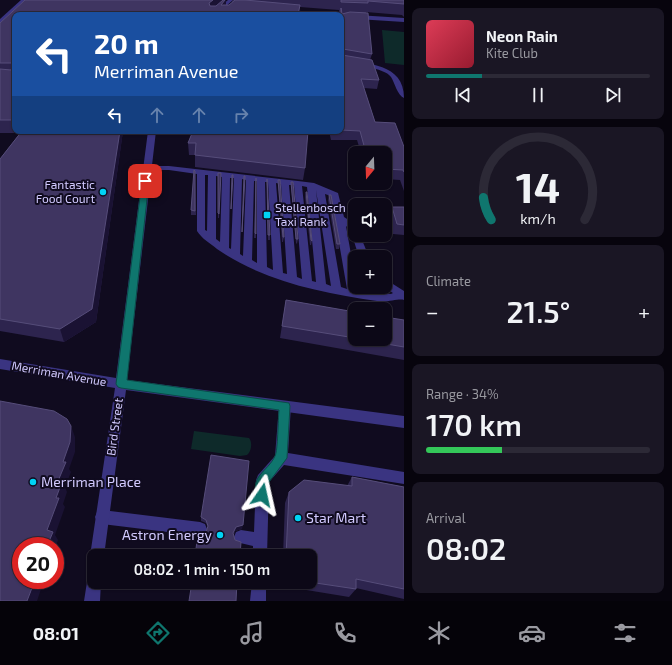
<!DOCTYPE html>
<html lang="en">
<head>
<meta charset="utf-8">
<style>
	:root { --surface:#0c0817; --page:#1a1624; --text:#f1f3f6; --muted:#9a9aa1; --line:#2c2936; --accent:#0f766e }
	body { margin:0; font-family:"Exo 2",sans-serif; background:var(--page); color:var(--text); height:100vh; display:flex; flex-direction:column; font-size:15px; white-space:nowrap }
	* { box-sizing:border-box; margin:0 }
	p { font-size:13px; color:var(--muted) }
	.icon { flex:none; width:22px; height:22px; fill:none; stroke:currentColor; stroke-width:2; stroke-linecap:round; stroke-linejoin:round }
	.map { position:relative; flex:1; overflow:hidden }
	.side { display:flex; flex-direction:column; gap:8px; padding:8px; background:#07040d; width:268px }
	.side>* { flex:none }
	.guide { position:absolute; left:12px; top:12px; width:332px; height:122px; border-radius:8px; box-shadow:0 1px 3px #0004,0 0 0 1px var(--line); background:#1a4fa0; color:#fff; overflow:hidden }
	.needle { width:26px; rotate:199deg }
	.fabs { position:absolute; left:348px; top:146px; display:grid; gap:8px }
	.fabs a { display:grid; place-items:center; width:44px; height:44px; border-radius:8px; background:var(--surface); box-shadow:0 1px 3px #0004,0 0 0 1px var(--line); font-size:20px }
	.speed { position:absolute; left:12px; top:537px; display:flex; gap:8px; font-size:20px; font-weight:700; text-align:center }
	.speed>* { display:grid; place-content:center; width:52px; height:52px; border-radius:50%; background:var(--surface); box-shadow:0 1px 3px #0004,0 0 0 1px var(--line); line-height:1 }
	.speed .limit { border:6px solid #d22; background:#fff; color:#111 }
	.pin { position:absolute; display:grid; place-items:center; width:34px; height:34px; color:#fff; margin:-17px; border-radius:8px; box-shadow:0 2px 6px #0006 }
	.me { position:absolute; width:44px; margin:-22px; rotate:11deg; stroke-linejoin:round; filter:drop-shadow(0 0 3px #0008) }
	.turn { display:flex; align-items:center; gap:14px; height:84px; padding:0 16px; font-size:18px }
	.turn .icon { width:52px; height:52px; stroke-width:2.5 }
	.turn b { display:block; font-size:28px; line-height:34px }
	.lanes { display:flex; align-items:center; height:38px; padding:0 16px; background:#0003; justify-content:center; gap:20px; direction:ltr }
	.lanes .off { opacity:.35 }
	.big { font-size:30px; font-weight:600; line-height:1.1 }
	.side .tile { flex:1; display:flex; flex-direction:column; justify-content:center; gap:6px; min-width:0; padding:0 14px; border-radius:8px; background:var(--page) }
	.side .dial { align-items:center; gap:0 }
	.dial svg { height:104px; overflow:visible; fill:none; stroke:var(--line); stroke-width:7; stroke-linecap:round; text-anchor:middle }
	.dial text { fill:var(--text); stroke:none }
	.song { display:flex; align-items:center; gap:12px }
	.cover { width:48px; height:48px; border-radius:6px; background:linear-gradient(135deg,hsl(350 70% 55%),hsl(350 70% 35%)) }
	.played { height:4px; border-radius:2px; background:linear-gradient(90deg,var(--accent) 25%,var(--line) 25%) }
	.keys { display:flex; justify-content:space-around; direction:ltr }
	.heat { display:flex; justify-content:space-between; align-items:center; font-size:22px; direction:ltr }
	.charge { height:6px; border-radius:3px; background:linear-gradient(90deg,#34c759 34%,var(--line) 0) }
	.trip { position:absolute; left:87px; top:549px; width:230px; height:40px; border-radius:8px; background:var(--surface); box-shadow:0 1px 3px #0004,0 0 0 1px var(--line); font-weight:600; line-height:40px; text-align:center }
	.dock { display:flex; height:64px; justify-content:space-around; align-items:center; background:#050309; color:var(--muted) }
	.dock .icon { width:28px; height:28px }
	.dock .current { color:var(--accent) }
	.dock b { font-size:18px; color:var(--text) }
	main { display:flex; flex:1; min-height:0 }
	.map>svg:first-child { display:block }
</style>
</head>
<body>
<main>
<div class="map">
<svg width="404" height="601" viewBox="0 0 404 601">
	<rect width="100%" height="100%" fill="#100b1f"/>
	<g fill="#0e2a2a">
		<polygon points="382,30 404,32 404,65 385,63"/>
		<path d="M194,431L249,438C253,443 251,452 247,455L240,456L191,449Z"/>
	</g>
	<g fill="none" stroke-linecap="round" stroke-linejoin="round">
		<g fill="#3a3481" fill-rule="evenodd">
			<path d="M341,59C367,64 404,63 404,98C397,95 395,83 391,77C384,67 353,65 341,63Z"/>
			<path d="M144,166H169L298,181L314,183L338,193L344,217L355,224V235H360L369,257H359L352,235L354,233L346,226L355,277V287H357V290L391,294L393,293L384,287H385V279L404,291V300C399,298 387,303 377,301C322,293 263,281 217,249C210,243 202,239 197,231V174L169,170H144ZM205,175H208L207,231L205,230ZM216,176L222,177L220,242L216,239ZM230,178H234L231,249L229,248ZM242,179L246,180L243,256L240,254ZM254,181H257V263L252,260ZM265,182H268L273,270L267,267ZM276,183L281,184L287,274L283,273ZM289,185H294L302,279L297,277ZM302,186L307,187L316,282L312,281ZM316,190L331,286L326,284ZM325,194L331,196L347,289L341,287Z"/>
			<polygon points="285,401 289,402 291,406 288,453 404,472 404,484 284,465 269,482 267,556 253,556 253,546 236,542 234,537 236,532 241,530 254,532 256,480 258,475 275,456 279,406 281,402"/>
			<polygon points="102,510 200,522 205,524 207,529 205,534 200,536 102,524 97,522 95,517 97,512"/>
			<polygon points="252,582 266,582 266,601 250,601"/>
		</g>
		<g fill="#3a3481" fill-rule="evenodd">
			<polygon points="21,0 26,0 0,24 0,19"/>
			<polygon points="287,10 330,13 333,15 285,13 284,12"/>
			<polygon points="341,14 404,18 404,22 341,18 341,15 339,15"/>
		</g>
		<g fill="#3a3481" fill-rule="evenodd">
			<polygon points="228,0 233,0 216,15 210,15"/>
			<polygon points="148,131 156,131 127,380 404,416 404,428 126,390 104,556 94,556 94,562 92,561 90,556 115,388 0,369 0,359 116,378"/>
			<polygon points="94,575 94,582 101,582 100,601 84,601 87,582 89,577"/>
		</g>
	</g>
	<g fill="#2d244e">
		<polygon points="25,0 226,0 226,5 229,5 232,3 232,0 404,0 404,17 402,15 366,12 372,54 370,60 379,80 377,89 364,88 375,122 404,147 404,191 400,180 385,179 385,153 361,153 357,140 331,140 329,131 341,131 341,15 339,15 339,10 300,7 299,10 15,15 15,131 123,131 96,322 64,342 0,331 0,159 20,133 0,133 0,23"/>
		<polygon points="193,131 305,168 303,180 195,167 195,155 189,155 188,143"/>
		<polygon points="195,171 196,215 191,215 191,210"/>
		<polygon points="218,173 221,173 219,218 218,218"/>
		<polygon points="256,178 256,238 254,238"/>
		<polygon points="267,179 270,235 270,240 268,240 267,184"/>
		<polygon points="278,180 284,237 283,242 282,242 278,185"/>
		<polygon points="291,182 298,239 297,244 296,243 291,186"/>
		<polygon points="306,192 312,241 311,245 310,245 305,197"/>
		<polygon points="329,195 340,244 339,249 336,249 328,200"/>
		<polygon points="392,207 404,207 404,235 393,234 388,216"/>
		<polygon points="286,300 355,312 355,339 385,339 404,320 404,360 280,338"/>
		<polygon points="352,477 404,487 404,599 356,588 356,589 349,597 282,586 282,582 310,582 310,556 283,556 285,503 289,492 347,486"/>
		<polygon points="201,517 242,529 235,531 234,535 206,532 208,528 206,523 201,521"/>
	</g>
	<g fill="#1a1233">
		<polygon points="213,0 226,0 226,8 209,14 209,3"/>
		<polygon points="120,131 123,131 96,322 64,342 60,329"/>
		<polygon points="71,426 75,437 75,452 69,469 71,472 65,487 67,492 63,504 65,507 55,535 58,540 55,549 55,546 47,546 47,530 56,498 58,481"/>
		<polygon points="243,525 242,529 235,531 233,536 233,533 236,527"/>
		<polygon points="35,580 44,580 37,601 27,601"/>
	</g>
	<g fill="#3f3561" stroke="#564d7a">
		<polygon points="25,0 213,0 209,3 210,6 216,6 223,0 225,0 221,5 229,5 235,0 245,0 300,5 298,15 15,15 15,120 0,120 0,69 11,70 13,65 12,63 0,63 0,23"/>
		<polygon points="341,0 404,0 404,4 368,1 368,3 341,2"/>
		<polygon points="341,8 342,14 350,12 368,13 372,54 343,49 341,50 342,55 372,60 379,80 361,79 375,122 395,123 404,147 404,172 403,170 385,169 385,153 366,153 360,131 341,130"/>
		<polygon points="22,131 120,131 92,309 60,329 0,319 0,159"/>
		<polygon points="193,131 308,131 305,168 195,155 196,143 188,143"/>
		<polygon points="194,170 195,171 195,211 191,210"/>
		<polygon points="218,173 221,173 219,214 218,213"/>
		<polygon points="232,175 233,175 231,209"/>
		<polygon points="244,176 245,176 242,232"/>
		<polygon points="256,178 256,234 255,233"/>
		<polygon points="267,179 270,235 268,235"/>
		<polygon points="278,180 280,180 284,237 283,237"/>
		<polygon points="291,182 293,182 298,239 296,239"/>
		<polygon points="306,192 307,192 312,241 311,240"/>
		<polygon points="329,195 331,195 340,244 337,244"/>
		<polygon points="392,207 404,207 404,225 397,224"/>
		<polygon points="286,300 355,312 355,338 282,326"/>
		<polygon points="385,317 404,320 404,347 358,339 385,339"/>
		<polygon points="0,401 54,411 67,419 71,426 70,442 63,462 66,462 58,481 62,482 56,498 59,498 47,530 53,532 47,546 21,546 21,580 35,580 27,601 0,601"/>
		<polygon points="211,455 249,461 243,525 236,527 233,533 235,540 241,542 240,556 195,556 198,534 206,532 208,526 206,520 201,517"/>
		<polygon points="352,477 404,487 404,589 356,579 356,589 309,582 310,582 310,556 286,556 289,492 304,480 352,486"/>
		<polygon points="192,582 237,582 236,601 189,601"/>
	</g>
	<path fill="#0f766e" stroke="#0a4d48" d="M145,179L149,181L127,380L289,403L290,406L287,458L269,482L268,495L267,499L262,501L258,499C248,476 268,472 275,456C278,451 278,419 279,410L121,388L118,387L116,384L142,181Z"/>
	<g fill="#00d3f5" stroke="#100b1f" stroke-width="1.5">
		<circle cx="103" cy="192" r="4"/>
		<rect x="263" y="211" width="8" height="8" rx="2"/>
		<circle cx="33" cy="482" r="4"/>
		<circle cx="298" cy="518" r="4"/>
		<circle cx="220" cy="535" r="4"/>
	</g>
	<g text-anchor="middle" stroke-width="4" stroke-linejoin="round" paint-order="stroke">
		<g font-size="12" fill="#d2caff" stroke="#100b1f" text-anchor="end">
			<text x="95" y="189">Fantastic<tspan x="95" dy="14">Food Court</tspan></text>
			<text x="275" y="212" text-anchor="start">Stellenbosch<tspan x="275" dy="14">Taxi Rank</tspan></text>
		</g>
		<g font-size="12" fill="#d2caff" stroke="#100b1f">
			<text transform="translate(59 374) rotate(10)" y="4">Merriman Avenue</text>
			<text transform="translate(115 427) rotate(-82)" y="4">Bird Street</text>
		</g>
		<g font-size="14" fill="#d2caff" stroke="#100b1f" text-anchor="start">
			<text x="41" y="487">Merriman Place</text>
			<text x="306" y="523">Star Mart</text>
			<text x="212" y="540" text-anchor="end">Astron Energy</text>
		</g>
	</g>
</svg>
<div class="fabs">
<a><svg class="needle" viewBox="-14 -14 28 28"><path d="M0-13l5 13h-10z" fill="#e53935"/><path d="M0 13l5-13h-10z" fill="#9a9aa1"/></svg></a>
<a><svg class="icon" aria-label="sound" viewBox="0 0 24 24"><path d="M4 9h4l5-4v14l-5-4H4zM17 9q2 3 0 6"/></svg></a>
<a>+</a>
<a>−</a>
</div>
<div class="speed"><div class="limit">20</div></div>
<div class="pin" style="left:145px;top:181px;background:#d93025"><svg class="icon" aria-label="arrive" viewBox="0 0 24 24"><path d="M6 21V4h12l-3 4 3 4H6"/></svg></div>
<svg class="me" style="left:262px;top:495px" viewBox="-20 -20 40 40"><path d="M0-17L14 15 0 8-14 15z" fill="#0f766e" stroke="#fff" stroke-width="4"/></svg>
<div class="trip">08:02 · 1 min · 150 m</div>
<div class="guide">
<div class="turn"><svg class="icon" aria-label="left" viewBox="0 0 24 24"><path d="M17 20v-9H6M10 6l-5 5 5 5"/></svg><div><b>20 m</b>Merriman Avenue</div></div>
<div class="lanes"><svg class="icon" aria-label="left" viewBox="0 0 24 24"><path d="M17 20v-9H6M10 6l-5 5 5 5"/></svg><svg class="icon off" aria-label="ahead" viewBox="0 0 24 24"><path d="M12 20V5M6 11l6-6 6 6"/></svg><svg class="icon off" aria-label="ahead" viewBox="0 0 24 24"><path d="M12 20V5M6 11l6-6 6 6"/></svg><svg class="icon off" aria-label="right" viewBox="0 0 24 24"><path d="M7 20v-9h11M14 6l5 5-5 5"/></svg></div>
</div>
</div>
<section class="side">
<div class="tile">
<div class="song"><i class="cover"></i><div><b>Neon Rain</b><p>Kite Club</p></div></div>
<div class="played"></div>
<div class="keys"><svg class="icon" aria-label="previous" viewBox="0 0 24 24"><path d="M18 5L8 12l10 7zM5 5v14"/></svg><svg class="icon" aria-label="pause" viewBox="0 0 24 24"><path d="M8 5v14M16 5v14"/></svg><svg class="icon" aria-label="next" viewBox="0 0 24 24"><path d="M6 5l10 7-10 7zM19 5v14"/></svg></div>
</div>
<div class="tile dial"><svg viewBox="0 0 100 80">
<path d="M14 69A42 42 0 1 1 86 69"/>
<path d="M14 69A42 42 0 0 1 8 52" stroke="#0f766e"/>
<text x="50" y="56" font-size="32" font-weight="700">14</text>
<text x="50" y="72" font-size="11">km/h</text>
</svg></div>
<div class="tile"><p>Climate</p>
<div class="heat"><a>−</a><b class="big">21.5°</b><a>+</a></div>
</div>
<div class="tile"><p>Range · 34%</p><b class="big">170 km</b><div class="charge"></div></div>
<div class="tile"><p>Arrival</p><b class="big">08:02</b></div>
</section>
</main>
<nav class="dock">
<b>08:01</b>
<svg class="icon current" aria-label="directions" viewBox="0 0 24 24"><path d="M12 3l9 9-9 9-9-9zM9 14v-3h6M13 9l2 2-2 2"/></svg>
<svg class="icon" aria-label="music" viewBox="0 0 24 24"><path d="M9 18V5l10-2v13"/><circle cx="6" cy="18" r="3"/><circle cx="16" cy="16" r="3"/></svg>
<svg class="icon" aria-label="phone" viewBox="0 0 24 24"><path d="M5 4h4l2 5-3 2q2 4 5 5l2-3 5 2v4C11 20 4 13 5 4z"/></svg>
<svg class="icon" aria-label="climate" viewBox="0 0 24 24"><path d="M12 3v18M4 7l16 10M4 17L20 7"/></svg>
<svg class="icon" aria-label="car" viewBox="0 0 24 24"><path d="M5 17H2v-5l4-1 3-4h7l3 4 3 1v5h-3M9 17h6M6 11h13"/><circle cx="7" cy="17" r="2"/><circle cx="17" cy="17" r="2"/></svg>
<svg class="icon" aria-label="filters" viewBox="0 0 24 24"><path d="M4 7h16M4 17h16"/><circle cx="9" cy="7" r="2"/><circle cx="15" cy="17" r="2"/></svg>
</nav>
</body>
</html>
